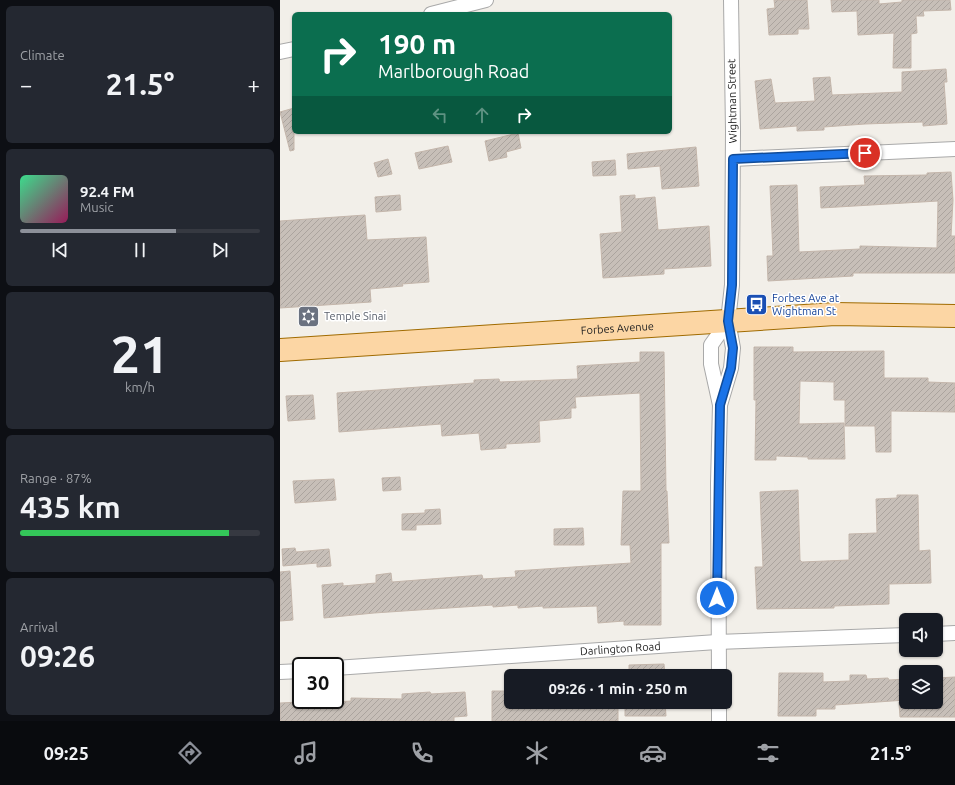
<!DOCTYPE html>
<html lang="en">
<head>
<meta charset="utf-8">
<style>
	:root { --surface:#171b24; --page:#242831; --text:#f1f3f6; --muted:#9ea1a6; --line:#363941; --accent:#8c9099 }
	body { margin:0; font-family:Ubuntu,sans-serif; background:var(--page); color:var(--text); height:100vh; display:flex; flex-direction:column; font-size:15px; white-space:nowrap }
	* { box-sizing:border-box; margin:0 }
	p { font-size:13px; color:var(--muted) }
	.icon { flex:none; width:22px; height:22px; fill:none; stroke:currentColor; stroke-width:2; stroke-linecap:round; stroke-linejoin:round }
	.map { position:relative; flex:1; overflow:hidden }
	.sheet { display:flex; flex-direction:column; gap:6px; padding:6px; background:#0d0f14; width:280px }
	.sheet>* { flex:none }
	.top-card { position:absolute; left:12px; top:12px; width:380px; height:122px; border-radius:6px; box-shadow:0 1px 3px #0004; background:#0b6e4f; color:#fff; overflow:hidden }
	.fabs { position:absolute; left:619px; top:613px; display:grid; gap:8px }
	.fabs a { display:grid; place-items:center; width:44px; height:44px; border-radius:6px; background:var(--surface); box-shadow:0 1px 3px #0004; font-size:20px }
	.speed { position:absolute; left:12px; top:657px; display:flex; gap:8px; font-size:20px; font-weight:700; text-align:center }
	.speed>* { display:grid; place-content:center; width:52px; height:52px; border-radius:50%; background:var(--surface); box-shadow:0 1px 3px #0004; line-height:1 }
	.speed .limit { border:2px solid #111; border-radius:6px; background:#fff; color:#111 }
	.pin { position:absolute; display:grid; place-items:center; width:34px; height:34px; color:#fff; margin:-17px; border:2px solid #fff; border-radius:50%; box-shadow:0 1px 4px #0007 }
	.me { position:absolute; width:44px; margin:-22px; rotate:0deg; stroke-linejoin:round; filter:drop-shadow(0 0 3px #0008) }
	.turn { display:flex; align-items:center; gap:14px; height:84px; padding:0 20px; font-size:18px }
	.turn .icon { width:52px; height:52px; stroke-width:2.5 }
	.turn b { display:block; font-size:28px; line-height:34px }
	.lanes { display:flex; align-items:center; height:38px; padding:0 20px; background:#0003; justify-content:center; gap:20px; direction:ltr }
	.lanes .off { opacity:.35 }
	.big { font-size:30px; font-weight:700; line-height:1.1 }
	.sheet .card { flex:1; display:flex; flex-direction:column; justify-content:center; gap:6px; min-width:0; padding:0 14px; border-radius:6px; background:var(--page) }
	.sheet .dial { align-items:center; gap:0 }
	.dial b { font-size:52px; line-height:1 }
	.song { display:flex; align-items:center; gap:12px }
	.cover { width:48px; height:48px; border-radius:6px; background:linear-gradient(135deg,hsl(150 70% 55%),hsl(330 70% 35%)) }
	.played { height:4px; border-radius:2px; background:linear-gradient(90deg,var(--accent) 65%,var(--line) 65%) }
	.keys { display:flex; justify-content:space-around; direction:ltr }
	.heat { display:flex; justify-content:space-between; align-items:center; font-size:22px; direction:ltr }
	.charge { height:6px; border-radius:3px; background:linear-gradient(90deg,#34c759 87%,var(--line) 0) }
	.trip { position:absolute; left:224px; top:669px; width:228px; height:40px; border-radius:6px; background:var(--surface); box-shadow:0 1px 3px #0004; font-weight:700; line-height:40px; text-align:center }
	.menu { display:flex; height:64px; justify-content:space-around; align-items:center; background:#090b0e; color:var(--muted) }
	.menu .icon { width:28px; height:28px }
	.menu .current { color:var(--accent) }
	.menu b { font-size:18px; color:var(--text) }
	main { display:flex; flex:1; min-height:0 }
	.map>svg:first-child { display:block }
</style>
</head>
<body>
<main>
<section class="sheet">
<div class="card"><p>Climate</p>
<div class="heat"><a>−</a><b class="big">21.5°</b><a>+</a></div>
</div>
<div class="card">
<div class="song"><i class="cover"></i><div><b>92.4 FM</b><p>Music</p></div></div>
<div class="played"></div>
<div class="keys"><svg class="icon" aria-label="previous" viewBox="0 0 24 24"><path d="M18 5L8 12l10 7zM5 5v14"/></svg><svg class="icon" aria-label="pause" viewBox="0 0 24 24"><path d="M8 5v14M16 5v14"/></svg><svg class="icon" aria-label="next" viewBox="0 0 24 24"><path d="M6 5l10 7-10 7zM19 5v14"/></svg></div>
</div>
<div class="card dial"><b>21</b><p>km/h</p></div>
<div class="card"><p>Range · 87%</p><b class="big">435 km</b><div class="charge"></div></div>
<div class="card"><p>Arrival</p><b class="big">09:26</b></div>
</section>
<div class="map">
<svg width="675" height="721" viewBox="0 0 675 721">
	<defs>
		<pattern id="building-hatch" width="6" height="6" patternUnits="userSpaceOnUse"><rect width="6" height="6" fill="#c7bfb8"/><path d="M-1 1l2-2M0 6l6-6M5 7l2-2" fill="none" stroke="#aba49e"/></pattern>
	</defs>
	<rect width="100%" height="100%" fill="#f2efe9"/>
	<g fill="url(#building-hatch)" stroke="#c4b6ab">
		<polygon points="494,0 527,0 529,29 518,29 518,34 489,35 487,9 495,8"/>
		<polygon points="551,0 599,0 599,4 622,2 622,0 670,0 671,10 643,11 644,16 636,16 637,33 631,34 631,68 613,68 614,33 578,35 577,11 552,12"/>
		<polygon points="666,69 667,82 664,82 667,124 643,126 643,122 585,124 544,127 544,130 517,131 517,126 480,129 475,81 491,79 495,103 535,101 533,78 550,77 552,95 622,92 622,72"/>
		<polygon points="14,108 14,150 10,151 0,112"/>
		<polygon points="238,133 241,148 226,152 227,157 209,161 205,141"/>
		<polygon points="168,146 172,162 139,169 135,153"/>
		<polygon points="416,147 419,186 382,189 380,166 348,169 347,154"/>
		<polygon points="108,159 112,174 98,177 94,163"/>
		<polygon points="335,160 336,175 313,176 312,162"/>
		<polygon points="671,172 673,200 671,236 675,236 675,273 573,273 573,276 488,281 487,256 493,256 490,186 517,185 519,252 580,249 580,246 657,248 658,201 541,208 540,187 585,185 584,176 647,175 647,173"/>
		<polygon points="120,195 121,210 96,212 95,197"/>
		<polygon points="355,195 355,199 375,197 378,230 429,226 431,266 384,269 384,274 323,278 320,234 342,232 340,196"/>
		<polygon points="85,215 87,240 146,237 149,282 122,284 123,286 90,289 91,302 0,308 0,221"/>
		<polygon points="474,347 513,347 513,352 604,351 604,378 648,378 648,382 675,383 675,412 611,411 611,452 596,452 595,426 565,426 565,400 554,400 554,382 520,381 519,424 564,423 565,459 528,459 528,457 496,456 496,460 475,460 476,400 474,400"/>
		<polygon points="360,352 384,352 386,491 387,491 389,543 381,543 381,625 344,625 344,621 318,623 317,606 263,608 263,606 238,608 238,605 213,607 213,605 94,613 44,618 42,585 63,583 63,586 96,583 96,575 111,573 112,582 202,575 203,579 236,577 235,571 351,563 350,545 341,545 343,491 361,491 360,393 295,397 296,408 291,408 291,418 259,421 260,442 226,444 226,448 201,450 199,433 162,436 161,424 59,432 57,393 194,383 194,380 219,379 220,382 298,379 297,366 360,362"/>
		<polygon points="33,395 35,419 8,421 6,396"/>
		<polygon points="120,477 121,490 103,491 102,478"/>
		<polygon points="54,479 56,500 15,503 13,481"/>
		<polygon points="518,490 520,560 522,562 569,560 569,534 597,533 596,499 617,498 617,495 638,495 639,551 650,550 651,583 609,584 609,604 554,606 554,608 477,609 475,567 483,567 480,492"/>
		<polygon points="160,509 161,524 136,525 136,530 122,530 122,514 145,513 145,510"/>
		<polygon points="303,528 304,545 274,545 274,529"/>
		<polygon points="15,548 16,552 49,549 51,566 37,567 37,563 3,566 2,549"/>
		<polygon points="10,571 13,620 0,621 0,572"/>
		<polygon points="384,664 385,676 349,676 349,665"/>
		<polygon points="499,673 543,673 543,682 570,681 570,675 586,675 587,679 608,678 609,680 626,679 626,700 555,705 555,709 536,709 536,716 498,716"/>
		<polygon points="675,677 675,717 620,717 619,702 656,702 656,678"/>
		<polygon points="212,691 231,691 231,702 315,702 315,706 338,706 338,721 212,721"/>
		<polygon points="150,692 151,694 185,692 187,716 174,717 174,721 0,721 0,703 19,702 19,700 39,700 39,703 71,701 71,698 122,699 122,694"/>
		<polygon points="345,702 385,702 386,716 345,716"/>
	</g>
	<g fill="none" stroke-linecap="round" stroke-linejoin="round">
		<defs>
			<g id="street">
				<polyline points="151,14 206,0"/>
				<polyline points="0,52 14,49"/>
				<polyline points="453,159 675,149"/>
				<polyline points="440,405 451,368 453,348 448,321 452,285 453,131 451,0"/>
				<polyline points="656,634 675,633"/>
				<path id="s1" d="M55,668L437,642L626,635"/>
				<polyline points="0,672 21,671"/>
				<polyline points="439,676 438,483 440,405 431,364 431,345 448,321"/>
				<polyline points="439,702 439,721"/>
			</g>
			<g id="primary">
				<path id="s2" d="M0,350L555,314L675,316"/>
			</g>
		</defs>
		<use href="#street" stroke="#a9a9a9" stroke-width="16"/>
		<use href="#primary" stroke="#a06b00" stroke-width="24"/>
		<use href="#street" stroke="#fff" stroke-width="14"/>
		<use href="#primary" stroke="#fcd6a4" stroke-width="22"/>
	</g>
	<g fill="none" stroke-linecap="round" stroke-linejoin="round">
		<defs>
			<polyline id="route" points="437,598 440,405 451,368 453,348 448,321 452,285 453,159 585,153"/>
		</defs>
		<use href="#route" stroke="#114b97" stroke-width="10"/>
		<use href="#route" stroke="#1a73e8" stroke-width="7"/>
	</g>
	<defs>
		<symbol id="bus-square" viewBox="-11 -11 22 22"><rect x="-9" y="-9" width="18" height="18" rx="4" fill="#1a4fb4" stroke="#fff"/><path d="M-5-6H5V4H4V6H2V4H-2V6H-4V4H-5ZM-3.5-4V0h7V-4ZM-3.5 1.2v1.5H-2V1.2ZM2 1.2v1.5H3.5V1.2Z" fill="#fff"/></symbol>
		<symbol id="synagogue-square" viewBox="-11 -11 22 22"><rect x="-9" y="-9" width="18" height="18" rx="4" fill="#6b7280" stroke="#fff"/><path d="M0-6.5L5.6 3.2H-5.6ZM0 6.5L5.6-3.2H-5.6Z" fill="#fff"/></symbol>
	</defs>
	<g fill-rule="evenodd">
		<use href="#bus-square" x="464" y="292" width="25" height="25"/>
		<use href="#synagogue-square" x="16" y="304" width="25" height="25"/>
	</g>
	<g text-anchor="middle" stroke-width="3" stroke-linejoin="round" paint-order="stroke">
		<g font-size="11" fill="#222" stroke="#fff">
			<text transform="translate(452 101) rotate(-91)" y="4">Wightman Street</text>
			<text dy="4" stroke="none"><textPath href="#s2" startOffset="338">Forbes Avenue</textPath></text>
			<text dy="4" stroke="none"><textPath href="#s1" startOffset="286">Darlington Road</textPath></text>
		</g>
		<g font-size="11" fill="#164399" stroke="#fff" text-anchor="start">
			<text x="492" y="302">Forbes Ave at<tspan x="492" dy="13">Wightman St</tspan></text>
		</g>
		<g font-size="11" fill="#5b616d" stroke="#fff" text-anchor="start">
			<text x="44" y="320">Temple Sinai</text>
		</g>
	</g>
</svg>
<div class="fabs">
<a><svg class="icon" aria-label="sound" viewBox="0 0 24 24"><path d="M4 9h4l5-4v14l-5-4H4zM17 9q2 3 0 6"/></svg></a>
<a><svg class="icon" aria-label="layers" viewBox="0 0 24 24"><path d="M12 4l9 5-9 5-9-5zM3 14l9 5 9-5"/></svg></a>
</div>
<div class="speed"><div class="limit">30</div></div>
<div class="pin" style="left:585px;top:153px;background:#d93025"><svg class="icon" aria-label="arrive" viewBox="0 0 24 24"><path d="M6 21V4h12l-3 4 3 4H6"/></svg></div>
<svg class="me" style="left:437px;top:598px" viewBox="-20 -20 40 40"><circle r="17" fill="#1a73e8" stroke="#fff" stroke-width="3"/><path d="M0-11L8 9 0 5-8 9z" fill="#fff"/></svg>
<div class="trip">09:26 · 1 min · 250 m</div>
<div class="top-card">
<div class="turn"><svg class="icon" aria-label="right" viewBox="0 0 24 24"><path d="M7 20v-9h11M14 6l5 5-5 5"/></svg><div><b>190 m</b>Marlborough Road</div></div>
<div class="lanes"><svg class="icon off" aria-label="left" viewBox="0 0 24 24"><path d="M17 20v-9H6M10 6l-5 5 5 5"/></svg><svg class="icon off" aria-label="ahead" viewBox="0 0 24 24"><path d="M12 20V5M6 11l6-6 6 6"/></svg><svg class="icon" aria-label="right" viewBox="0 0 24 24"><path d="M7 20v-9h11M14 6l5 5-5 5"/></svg></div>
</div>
</div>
</main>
<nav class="menu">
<b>09:25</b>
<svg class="icon current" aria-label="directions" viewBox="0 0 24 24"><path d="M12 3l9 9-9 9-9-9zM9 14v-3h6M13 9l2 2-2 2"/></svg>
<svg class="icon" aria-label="music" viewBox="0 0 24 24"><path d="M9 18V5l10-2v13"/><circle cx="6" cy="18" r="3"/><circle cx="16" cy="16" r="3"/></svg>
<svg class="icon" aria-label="phone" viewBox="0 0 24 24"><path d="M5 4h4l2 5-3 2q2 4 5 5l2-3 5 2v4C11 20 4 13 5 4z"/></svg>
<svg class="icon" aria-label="climate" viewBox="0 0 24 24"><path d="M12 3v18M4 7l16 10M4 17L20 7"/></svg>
<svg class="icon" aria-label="car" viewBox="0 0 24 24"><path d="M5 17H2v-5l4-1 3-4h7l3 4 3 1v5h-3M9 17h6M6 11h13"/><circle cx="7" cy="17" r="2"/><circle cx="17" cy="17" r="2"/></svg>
<svg class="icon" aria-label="filters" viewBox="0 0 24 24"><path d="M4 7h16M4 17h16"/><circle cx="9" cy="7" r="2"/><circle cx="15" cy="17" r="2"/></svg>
<b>21.5°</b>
</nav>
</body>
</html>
